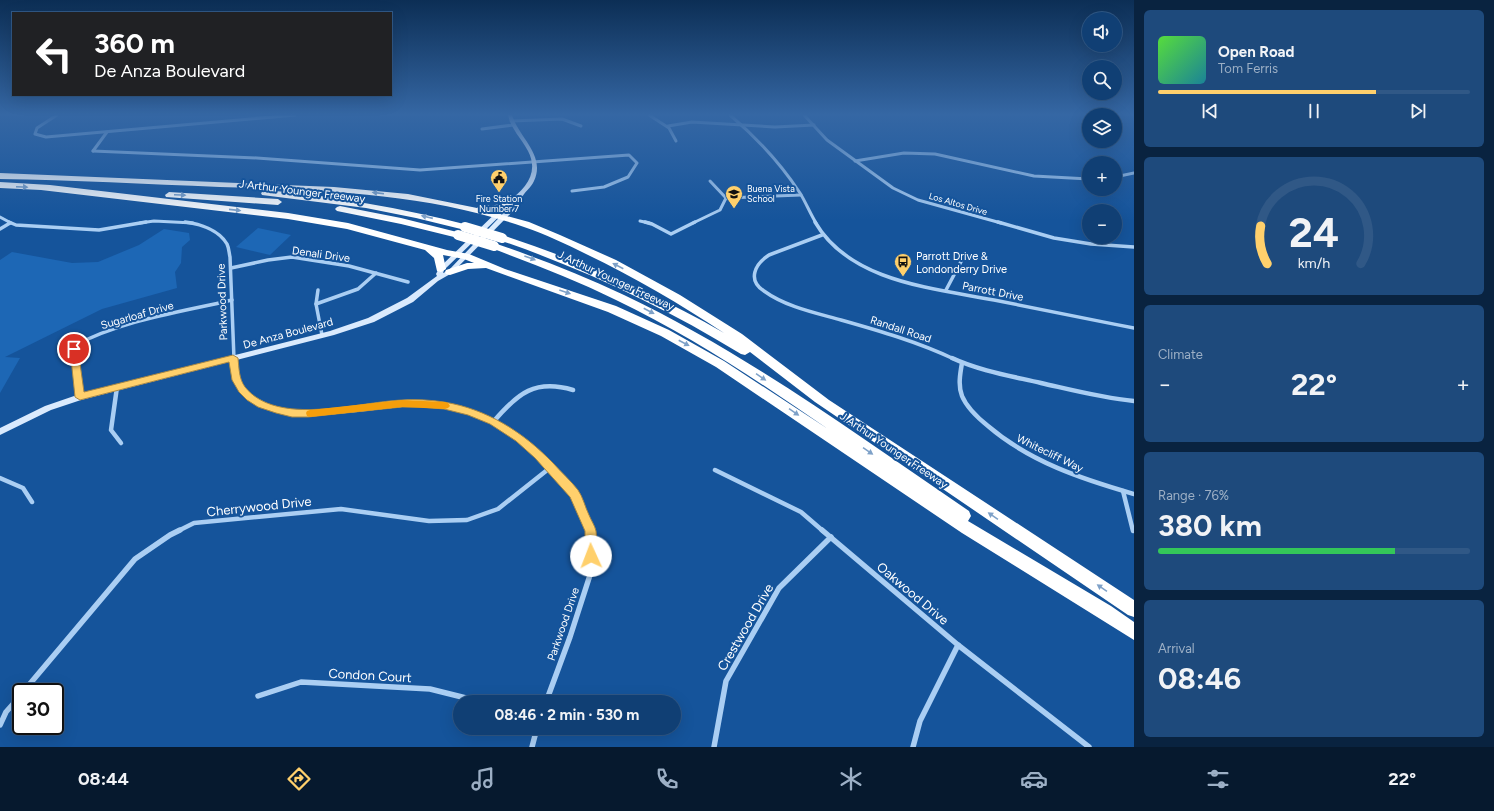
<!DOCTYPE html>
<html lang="en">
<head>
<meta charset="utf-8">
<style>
	:root { --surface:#103f74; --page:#1e4a7c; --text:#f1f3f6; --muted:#9cafc5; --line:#305886; --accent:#ffd06c }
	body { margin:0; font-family:Figtree,sans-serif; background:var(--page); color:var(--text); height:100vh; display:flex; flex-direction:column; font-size:15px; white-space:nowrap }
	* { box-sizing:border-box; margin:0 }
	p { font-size:13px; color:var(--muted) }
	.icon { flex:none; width:22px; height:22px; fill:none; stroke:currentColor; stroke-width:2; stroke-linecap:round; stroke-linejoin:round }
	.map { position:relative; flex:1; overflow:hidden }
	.sheet { display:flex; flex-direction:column; gap:10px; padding:10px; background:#092340; width:360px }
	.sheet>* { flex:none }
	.guide { position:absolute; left:12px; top:12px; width:380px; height:84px; border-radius:0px; box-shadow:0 4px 16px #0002,0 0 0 1px var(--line); background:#202124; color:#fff; overflow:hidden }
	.buttons { position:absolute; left:1082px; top:12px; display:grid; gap:8px }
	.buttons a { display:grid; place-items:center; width:40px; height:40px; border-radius:50%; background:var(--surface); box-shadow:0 4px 16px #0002,0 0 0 1px var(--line); font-size:20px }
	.speed { position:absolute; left:12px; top:683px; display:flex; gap:8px; font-size:20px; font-weight:700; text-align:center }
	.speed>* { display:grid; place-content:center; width:52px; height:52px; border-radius:50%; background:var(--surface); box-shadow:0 4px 16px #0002,0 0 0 1px var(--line); line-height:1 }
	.speed .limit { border:2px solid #111; border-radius:6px; background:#fff; color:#111 }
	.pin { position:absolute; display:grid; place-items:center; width:34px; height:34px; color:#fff; margin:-17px; border:2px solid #fff; border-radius:50%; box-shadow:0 1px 4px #0007 }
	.me { position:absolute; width:44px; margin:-22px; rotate:358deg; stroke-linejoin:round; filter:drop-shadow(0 0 3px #0008) }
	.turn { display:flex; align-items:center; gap:14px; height:84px; padding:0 16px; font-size:18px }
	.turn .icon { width:52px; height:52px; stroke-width:2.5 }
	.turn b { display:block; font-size:28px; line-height:34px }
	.big { font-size:30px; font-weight:700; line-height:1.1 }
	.sheet .card { flex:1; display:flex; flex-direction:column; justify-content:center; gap:6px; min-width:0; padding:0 14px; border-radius:6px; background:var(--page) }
	.sheet .dial { align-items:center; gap:0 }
	.dial svg { height:104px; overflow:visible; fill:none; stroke:var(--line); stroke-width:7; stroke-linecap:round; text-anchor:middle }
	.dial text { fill:var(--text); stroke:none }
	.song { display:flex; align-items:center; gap:12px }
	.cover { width:48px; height:48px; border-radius:6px; background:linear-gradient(135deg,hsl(110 70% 55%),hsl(190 70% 35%)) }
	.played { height:4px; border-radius:2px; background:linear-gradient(90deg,var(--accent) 70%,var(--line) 70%) }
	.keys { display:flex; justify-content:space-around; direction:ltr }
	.heat { display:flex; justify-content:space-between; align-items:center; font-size:22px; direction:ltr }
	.charge { height:6px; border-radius:3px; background:linear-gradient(90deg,#34c759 76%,var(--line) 0) }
	.trip { position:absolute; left:453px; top:695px; width:228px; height:40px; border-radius:20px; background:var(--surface); box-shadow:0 4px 16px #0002,0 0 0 1px var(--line); font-weight:700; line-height:40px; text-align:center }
	.menu { display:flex; height:64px; justify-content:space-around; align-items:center; background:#06192e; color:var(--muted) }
	.menu .icon { width:28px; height:28px }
	.menu .selected { color:var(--accent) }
	.menu b { font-size:18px; color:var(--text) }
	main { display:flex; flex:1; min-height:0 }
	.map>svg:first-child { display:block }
</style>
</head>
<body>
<main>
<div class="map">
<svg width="1134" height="747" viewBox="0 0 1134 747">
	<rect width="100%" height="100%" fill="#15549b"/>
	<g fill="#1d67b5">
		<polygon points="258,228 291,235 270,255 236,247"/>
		<polygon points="164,229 189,233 190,240 182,247 181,263 175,272 177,288 102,309 5,357 20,358 0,393 0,260 12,252 72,263 98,262 139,245"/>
	</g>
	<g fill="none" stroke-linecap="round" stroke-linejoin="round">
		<g stroke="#aacef3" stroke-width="3">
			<polyline points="57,115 37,128 35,134 46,137 295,115"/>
			<polyline points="649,115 669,128 676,141"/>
			<path d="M730,115C757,138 781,164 800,193C806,203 810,213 816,223"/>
			<polyline points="804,115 827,140 893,188 918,200 1001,223"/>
			<polyline points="511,121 562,119 581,126"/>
			<polyline points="668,126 692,122 775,127 814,125"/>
			<polyline points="482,129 513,125"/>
			<polyline points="93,151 257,158 420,170 629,155 637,163 628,177 604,187 572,191"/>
			<polyline points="93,151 107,132"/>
			<polyline points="855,161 904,153 935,154 1034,176 1089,179"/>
			<polyline points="1115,177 1134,173"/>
			<polyline points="726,198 801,195"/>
			<polyline points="0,217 11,223"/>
			<polyline points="640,221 649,223"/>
			<polyline points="140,223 154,221 193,223"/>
			<polyline points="693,223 720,210 726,198 710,181"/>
		</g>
		<g stroke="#aacef3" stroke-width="3.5">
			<polyline points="9,222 16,225 99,230 146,222"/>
			<path d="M185,222C200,224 219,230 227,244C229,248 229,253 230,257L234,359"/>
			<polyline points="645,222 652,224 671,234 695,222"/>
			<path d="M815,222C850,282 932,288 994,300C1040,309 1087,319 1134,328"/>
			<polyline points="998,222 1054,238 1091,244 1134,247"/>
			<polyline points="0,229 10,223"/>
			<path d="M822,235L769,255C755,264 747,280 764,291C786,307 816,313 841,320C880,331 918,342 954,359"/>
			<polyline points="231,268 268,260 292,257 349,266 408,282"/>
			<polyline points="946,290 964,256"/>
			<polyline points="316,304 318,290"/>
			<polyline points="322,335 316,304 358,289 376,273"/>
			<path d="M74,359L73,353L76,345C122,320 182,312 232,300"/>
		</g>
		<g stroke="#aacef3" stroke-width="4.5">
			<polyline points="74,358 80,397"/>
			<path d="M234,358C237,447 375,400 427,404C480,407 522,436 557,474C562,481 570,487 575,494C581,506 586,518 589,531"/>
			<path d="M952,358C980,371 1011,376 1041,383C1072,390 1102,398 1134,401"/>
			<path d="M962,363C960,374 958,386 962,396C967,408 978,418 988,426C1030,462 1082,479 1134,494"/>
			<polyline points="117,387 111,430 121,443"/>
			<path d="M494,421C518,393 535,379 573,390"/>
			<polyline points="715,470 801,512 823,531"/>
			<polyline points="0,478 23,488 32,502"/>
			<polyline points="1123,491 1133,531"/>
			<polyline points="178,531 194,523 341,509 429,521 467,520 498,509 551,467"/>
		</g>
		<g stroke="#aacef3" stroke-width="5.5">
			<polyline points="822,530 958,645 1089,747"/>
			<polyline points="23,692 135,559 170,535 180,530"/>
			<polyline points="258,696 301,682 430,689 482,702"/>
			<polyline points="546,702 570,637 591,572 592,550 589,530"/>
			<polyline points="0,725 6,712 21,695"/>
			<polyline points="532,747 537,728"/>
			<polyline points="714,747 726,681 779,588 831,537"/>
			<polyline points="913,747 920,721 958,645"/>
		</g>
		<path fill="#daeafd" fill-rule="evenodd" d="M508,115H512C519,138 546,155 534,181C531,188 524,192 521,199C519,201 519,205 517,207L452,273L438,281L413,302L374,322L334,335L81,400L51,410L0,435V428L45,406L77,395L330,331L368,318L407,298L437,276L436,274L439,268L506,203C524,191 540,174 528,151C521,138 511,129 508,115ZM513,203L448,271L443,273L444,270Z"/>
		<g fill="#fff" fill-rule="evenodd">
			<path d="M0,173L334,187L408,194L477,208C482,203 489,206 495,205C501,205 505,201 511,202L512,204C506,210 497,211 488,211L529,222L560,235L616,260L680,295L742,334L829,400L1134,600V617L1128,615L815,402L750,352L745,355L741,354C664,307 584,269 499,240L497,238L502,235L505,236C581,261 655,293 724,333C680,304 634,277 586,254C566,244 545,234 524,227C426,193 322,190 220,187C147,184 73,180 0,179Z"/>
			<path d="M0,182L50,185L288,213L348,223L447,250L469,254L505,269L616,306L669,330L724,361L828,429C760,382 691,336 616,300C576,280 533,264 491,248L489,246L491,244H497C540,259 582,275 624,295C746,353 857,435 969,511L971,516L968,521L1111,606L1134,622V640L962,533L716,367L661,336L608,312L486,268L468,269L450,275L446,274L445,272L446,270L467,263H474L464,259L443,255L446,269L441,272L437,271L434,258L425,250L347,229L288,219L41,190L0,188Z"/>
			<path d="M265,190C334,196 401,208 468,225L470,227L465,230L416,218L366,208L262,195L261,193Z"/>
			<polygon points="169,192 278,199 282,202 278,205 166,197 165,195"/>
			<polygon points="340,206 401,218 461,233 463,235 458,238 401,224 337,211 335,209 337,207"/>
		</g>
		<g stroke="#fff" stroke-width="10">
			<polyline points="465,227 502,238"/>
			<polyline points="458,235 494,246"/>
		</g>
	</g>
	<defs><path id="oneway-solid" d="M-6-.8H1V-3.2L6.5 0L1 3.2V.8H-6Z"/></defs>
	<g fill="#7ea1c8">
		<use href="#oneway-solid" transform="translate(22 187) rotate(3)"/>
		<use href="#oneway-solid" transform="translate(378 193) rotate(-173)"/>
		<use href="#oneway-solid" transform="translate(180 195) rotate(3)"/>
		<use href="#oneway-solid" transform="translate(235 210) rotate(6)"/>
		<use href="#oneway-solid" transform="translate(427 217) rotate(-167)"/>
		<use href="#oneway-solid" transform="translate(530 258) rotate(20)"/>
		<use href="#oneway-solid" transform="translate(618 266) rotate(-153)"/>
		<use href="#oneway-solid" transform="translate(565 292) rotate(19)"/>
		<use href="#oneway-solid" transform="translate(649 311) rotate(28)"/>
		<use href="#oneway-solid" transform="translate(684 343) rotate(28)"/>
		<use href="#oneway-solid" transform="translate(761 377) rotate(34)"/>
		<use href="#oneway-solid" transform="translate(794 412) rotate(34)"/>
		<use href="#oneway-solid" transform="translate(868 451) rotate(34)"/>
		<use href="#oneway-solid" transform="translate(993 516) rotate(-146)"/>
		<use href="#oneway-solid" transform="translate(1102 588) rotate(-146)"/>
	</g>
	<linearGradient id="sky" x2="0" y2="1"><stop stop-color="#0c2e55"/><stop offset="0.52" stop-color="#3567a4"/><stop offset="1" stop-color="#3567a4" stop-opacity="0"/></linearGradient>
	<rect width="1134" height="220" fill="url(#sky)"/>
	<path fill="#ffd06c" stroke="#a68746" d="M74,346L78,349L84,392L233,355L238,358C239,368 239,379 245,387C277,427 358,402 402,400C416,399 431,400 444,402C487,409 523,432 553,463C561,472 571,481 578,490C583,497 585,507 589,515C591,520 595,526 596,531C597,539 597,548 597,556L595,560L591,561L587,560L585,556V531L570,497L535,458L516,441L490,424L468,415L444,409L421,407H402L308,417H292L276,413L258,407L247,400L239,392L232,380L229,362L80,400L75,397L70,349Z"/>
	<polygon fill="#f59e0b" points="402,400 445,402 448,403 450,406 448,408 445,409 402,407 310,417 307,416 306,413 307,411 310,410"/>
	<defs>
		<symbol id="civic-pin" viewBox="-11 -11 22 30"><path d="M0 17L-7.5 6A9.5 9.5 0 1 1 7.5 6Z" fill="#ffd06c" stroke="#15549b"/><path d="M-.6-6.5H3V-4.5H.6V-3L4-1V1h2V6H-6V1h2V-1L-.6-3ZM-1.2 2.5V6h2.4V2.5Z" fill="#111"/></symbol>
		<symbol id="school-pin" viewBox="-11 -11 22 30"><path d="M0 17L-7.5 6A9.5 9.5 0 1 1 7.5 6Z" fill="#ffd06c" stroke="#15549b"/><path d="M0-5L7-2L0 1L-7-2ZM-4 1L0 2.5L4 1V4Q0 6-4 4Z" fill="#111"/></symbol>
		<symbol id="bus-pin" viewBox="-11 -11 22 30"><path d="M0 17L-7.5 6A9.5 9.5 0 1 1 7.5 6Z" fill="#ffd06c" stroke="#15549b"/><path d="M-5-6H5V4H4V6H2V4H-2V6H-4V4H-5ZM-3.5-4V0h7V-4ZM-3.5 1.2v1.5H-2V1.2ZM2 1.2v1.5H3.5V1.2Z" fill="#111"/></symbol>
	</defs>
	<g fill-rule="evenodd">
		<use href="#civic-pin" x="489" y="168" width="20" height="27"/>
		<use href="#school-pin" x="724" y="184" width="20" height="27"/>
		<use href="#bus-pin" x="893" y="252" width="20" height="27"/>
	</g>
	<g text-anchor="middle" stroke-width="4" stroke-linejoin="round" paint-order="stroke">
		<g font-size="9" fill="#fff" stroke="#15549b" text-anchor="start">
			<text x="747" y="192">Buena Vista<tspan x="747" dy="10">School</tspan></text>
			<text x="499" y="202" text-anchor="middle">Fire Station<tspan x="499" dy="10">Number 7</tspan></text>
		</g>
		<g font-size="9" fill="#fff" stroke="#15549b">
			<text transform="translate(958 204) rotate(16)" y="3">Los Altos Drive</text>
		</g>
		<g font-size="11" fill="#fff" stroke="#15549b">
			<text transform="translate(302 191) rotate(7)" y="4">J Arthur Younger Freeway</text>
			<text transform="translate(321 254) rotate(8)" y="4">Denali Drive</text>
			<text transform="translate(616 280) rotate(25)" y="4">J Arthur Younger Freeway</text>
			<text transform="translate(993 291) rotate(11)" y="4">Parrott Drive</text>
			<text transform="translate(222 302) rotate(-92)" y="4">Parkwood Drive</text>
			<text transform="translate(137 315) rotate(-16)" y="4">Sugarloaf Drive</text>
			<text transform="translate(901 329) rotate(18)" y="4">Randall Road</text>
			<text transform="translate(288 333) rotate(-15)" y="4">De Anza Boulevard</text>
			<text transform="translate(894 450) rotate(34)" y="4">J Arthur Younger Freeway</text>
			<text transform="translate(1050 453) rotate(26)" y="4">Whitecliff Way</text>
			<text transform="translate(563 624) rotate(-71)" y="4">Parkwood Drive</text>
		</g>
		<g font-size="11" fill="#fff" stroke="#15549b" text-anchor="start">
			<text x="916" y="260">Parrott Drive &amp;<tspan x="916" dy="13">Londonderry Drive</tspan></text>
		</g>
		<g font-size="13" fill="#fff" stroke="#15549b">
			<text transform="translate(259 506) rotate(-6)" y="5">Cherrywood Drive</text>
			<text transform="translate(913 593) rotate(40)" y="5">Oakwood Drive</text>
			<text transform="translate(745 627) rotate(-60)" y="5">Crestwood Drive</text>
			<text transform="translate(370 675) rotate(3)" y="5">Condon Court</text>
		</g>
	</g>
</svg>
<div class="buttons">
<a><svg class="icon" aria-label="sound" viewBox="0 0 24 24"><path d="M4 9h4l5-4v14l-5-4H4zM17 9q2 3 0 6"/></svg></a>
<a><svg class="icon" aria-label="search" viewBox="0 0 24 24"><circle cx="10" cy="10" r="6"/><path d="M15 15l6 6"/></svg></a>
<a><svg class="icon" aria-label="layers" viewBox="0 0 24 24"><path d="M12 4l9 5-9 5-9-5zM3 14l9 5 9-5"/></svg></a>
<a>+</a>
<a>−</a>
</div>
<div class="speed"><div class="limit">30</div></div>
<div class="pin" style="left:74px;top:349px;background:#d93025"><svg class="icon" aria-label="arrive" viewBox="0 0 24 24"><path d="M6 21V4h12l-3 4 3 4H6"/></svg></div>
<svg class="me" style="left:591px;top:556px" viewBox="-20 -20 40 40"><circle r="19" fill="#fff"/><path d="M0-13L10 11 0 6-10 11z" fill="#ffd06c"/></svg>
<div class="trip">08:46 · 2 min · 530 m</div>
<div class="guide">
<div class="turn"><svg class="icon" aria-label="left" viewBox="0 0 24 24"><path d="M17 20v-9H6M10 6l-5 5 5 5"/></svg><div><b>360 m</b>De Anza Boulevard</div></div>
</div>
</div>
<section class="sheet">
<div class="card">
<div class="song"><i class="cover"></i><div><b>Open Road</b><p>Tom Ferris</p></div></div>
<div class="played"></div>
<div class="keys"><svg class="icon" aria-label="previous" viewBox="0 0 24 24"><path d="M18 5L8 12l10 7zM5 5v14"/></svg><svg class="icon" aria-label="pause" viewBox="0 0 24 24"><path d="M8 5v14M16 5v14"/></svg><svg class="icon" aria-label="next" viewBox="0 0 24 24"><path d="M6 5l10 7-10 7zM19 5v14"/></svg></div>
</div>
<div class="card dial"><svg viewBox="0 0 100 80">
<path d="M14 69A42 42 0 1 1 86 69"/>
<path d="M14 69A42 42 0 0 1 9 40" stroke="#ffd06c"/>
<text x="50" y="56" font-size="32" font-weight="700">24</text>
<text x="50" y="72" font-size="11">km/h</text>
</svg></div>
<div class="card"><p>Climate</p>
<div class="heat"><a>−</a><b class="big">22°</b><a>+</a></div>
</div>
<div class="card"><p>Range · 76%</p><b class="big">380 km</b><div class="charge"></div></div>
<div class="card"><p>Arrival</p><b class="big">08:46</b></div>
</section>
</main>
<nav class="menu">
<b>08:44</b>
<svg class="icon selected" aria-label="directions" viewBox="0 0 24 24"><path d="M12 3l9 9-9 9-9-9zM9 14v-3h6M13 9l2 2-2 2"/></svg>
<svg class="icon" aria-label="music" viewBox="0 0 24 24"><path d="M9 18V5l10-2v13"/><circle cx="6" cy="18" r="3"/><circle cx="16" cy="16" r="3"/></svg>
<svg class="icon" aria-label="phone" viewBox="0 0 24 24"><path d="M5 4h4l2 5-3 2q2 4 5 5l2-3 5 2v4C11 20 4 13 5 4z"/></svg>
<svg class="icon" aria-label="climate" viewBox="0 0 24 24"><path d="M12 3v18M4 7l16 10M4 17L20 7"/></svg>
<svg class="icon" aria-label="car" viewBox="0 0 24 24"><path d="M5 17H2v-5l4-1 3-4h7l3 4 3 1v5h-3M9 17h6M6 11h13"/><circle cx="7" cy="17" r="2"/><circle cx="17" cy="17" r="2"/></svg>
<svg class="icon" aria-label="filters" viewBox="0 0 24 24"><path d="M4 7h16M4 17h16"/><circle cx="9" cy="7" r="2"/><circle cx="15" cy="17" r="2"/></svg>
<b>22°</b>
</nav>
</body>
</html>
